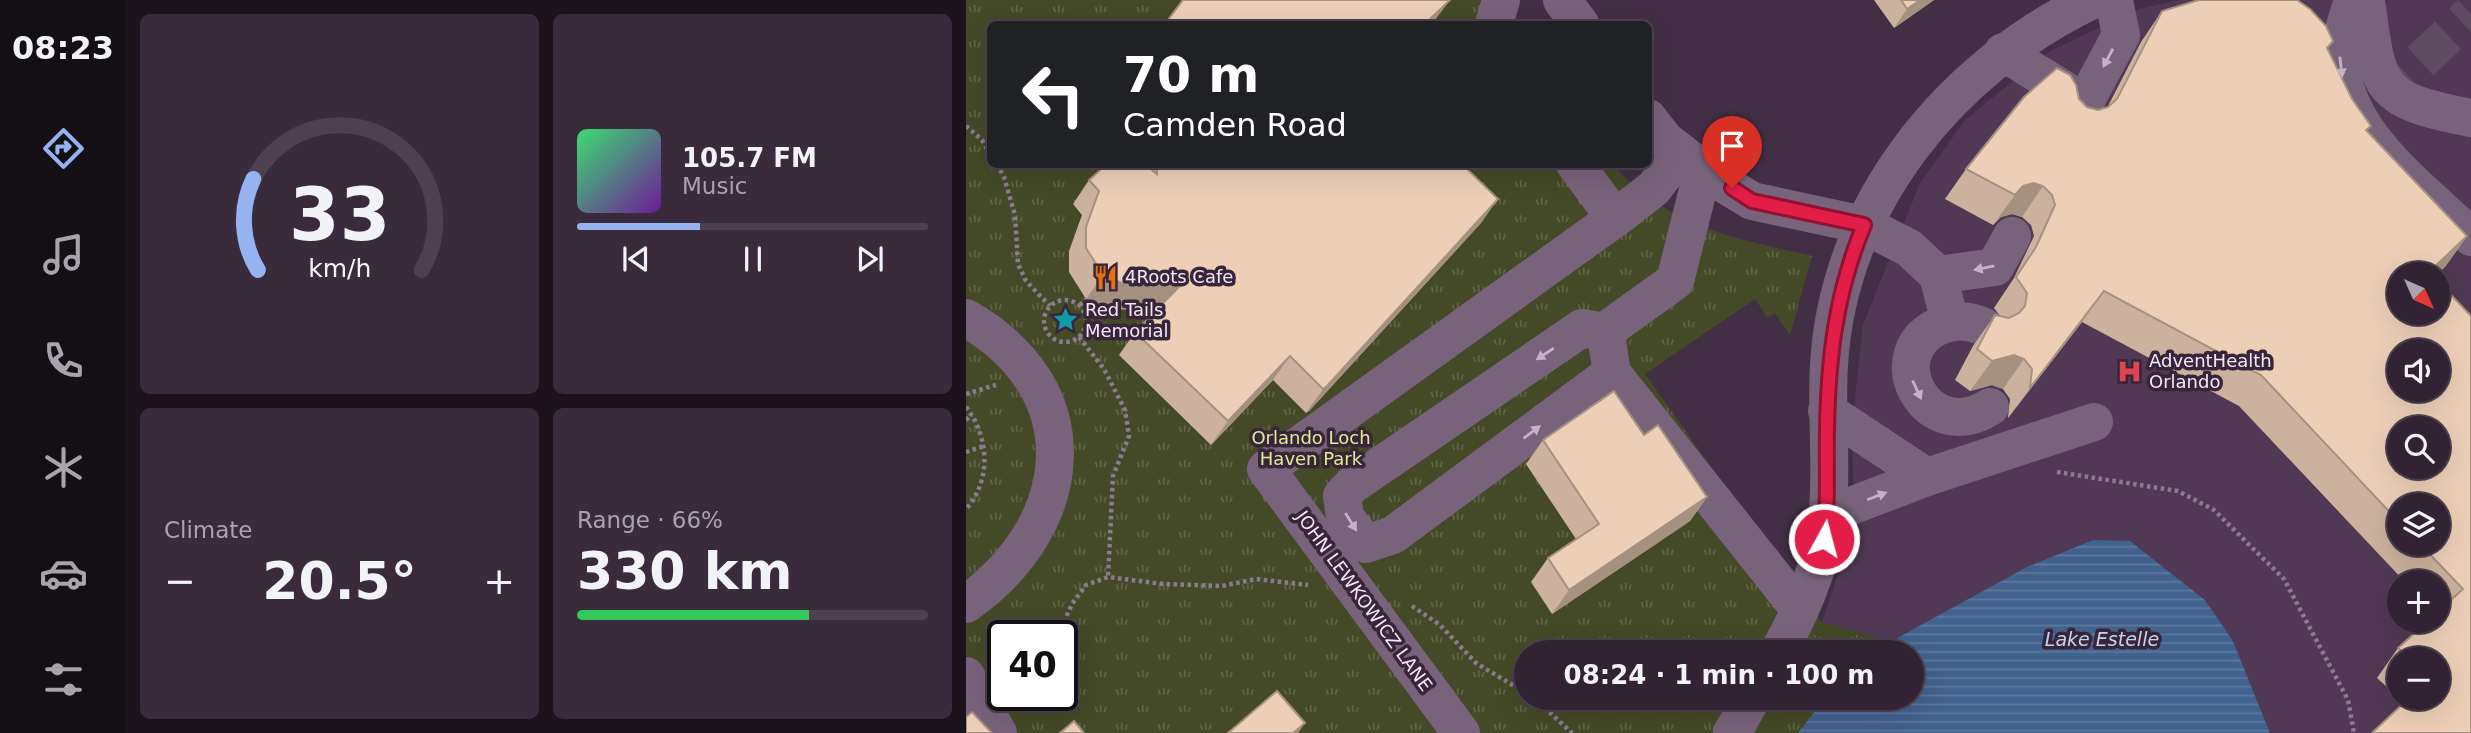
<!DOCTYPE html>
<html lang="en">
<head>
<meta charset="utf-8">
<style>
	:root { --surface:#322334; --page:#3a2b3c; --text:#f1f3f6; --muted:#a8a4ac; --line:#4d404f; --accent:#95b2f1 }
	body { margin:0; font-family:"DejaVu Sans",sans-serif; background:var(--page); color:var(--text); height:100vh; display:flex; flex-direction:column; font-size:26px; white-space:nowrap }
	* { box-sizing:border-box; margin:0 }
	p { font-size:23px; color:var(--muted) }
	.icon { flex:none; width:38px; height:38px; fill:none; stroke:currentColor; stroke-width:2; stroke-linecap:round; stroke-linejoin:round }
	.map { position:relative; flex:1; overflow:hidden }
	.drawer { display:flex; flex-direction:column; gap:14px; padding:14px; background:#1c131d; width:840px }
	.drawer>* { flex:none }
	.hud { position:absolute; left:21px; top:21px; width:665px; height:147px; border-radius:10px; box-shadow:0 7px 28px #0002,0 0 0 2px var(--line); background:#202124; color:#fff; overflow:hidden }
	.needle { width:46px; rotate:135deg }
	.fabs { position:absolute; left:1421px; top:262px; display:grid; gap:14px }
	.fabs a { display:grid; place-items:center; width:63px; height:63px; border-radius:50%; background:var(--surface); box-shadow:0 7px 28px #0002,0 0 0 2px var(--line); font-size:35px }
	.speed { position:absolute; left:21px; top:620px; display:flex; gap:14px; font-size:35px; font-weight:700; text-align:center }
	.speed>* { display:grid; place-content:center; width:91px; height:91px; border-radius:50%; background:var(--surface); box-shadow:0 7px 28px #0002,0 0 0 2px var(--line); line-height:1 }
	.speed .limit { border:4px solid #111; border-radius:10px; background:#fff; color:#111 }
	.pin { position:absolute; display:grid; place-items:center; width:60px; height:60px; color:#fff; margin:-72px -30px; border-radius:50% 50% 50% 0; rotate:-45deg; box-shadow:0 0 7px #0007 }
	.pin .icon { rotate:45deg }
	.me { position:absolute; width:77px; margin:-38px; rotate:7deg; stroke-linejoin:round; filter:drop-shadow(0 0 5px #0008) }
	.turn { display:flex; align-items:center; gap:24px; height:147px; padding:0 21px; font-size:32px }
	.turn .icon { width:91px; height:91px; stroke-width:2.5 }
	.turn b { display:block; font-size:49px; line-height:60px }
	.big { font-size:52px; font-weight:600; line-height:1.1 }
	.drawer .widget { flex:1; display:flex; flex-direction:column; justify-content:center; gap:10px; min-width:0; padding:0 24px; border-radius:10px; background:var(--page) }
	.drawer .dial { align-items:center; gap:0 }
	.dial svg { height:182px; overflow:visible; fill:none; stroke:var(--line); stroke-width:7; stroke-linecap:round; text-anchor:middle }
	.dial text { fill:var(--text); stroke:none }
	.song { display:flex; align-items:center; gap:21px }
	.cover { width:84px; height:84px; border-radius:10px; background:linear-gradient(135deg,hsl(140 70% 55%),hsl(280 70% 35%)) }
	.played { height:7px; border-radius:4px; background:linear-gradient(90deg,var(--accent) 35%,var(--line) 35%) }
	.keys { display:flex; justify-content:space-around; direction:ltr }
	.heat { display:flex; justify-content:space-between; align-items:center; font-size:38px; direction:ltr }
	.charge { height:10px; border-radius:5px; background:linear-gradient(90deg,#34c759 66%,var(--line) 0) }
	.drawer .tiles { flex:1; display:grid; gap:14px; grid-template-columns:repeat(2,1fr) }
	.trip { position:absolute; left:548px; top:640px; width:410px; height:70px; border-radius:35px; background:var(--surface); box-shadow:0 7px 28px #0002,0 0 0 2px var(--line); font-weight:600; line-height:70px; text-align:center }
	main { display:flex; flex:1; min-height:0 }
	.tabs { display:flex; flex-direction:column; width:126px; justify-content:space-around; align-items:center; background:#140e15; color:var(--muted) }
	.tabs .icon { width:49px; height:49px }
	.tabs .selected { color:var(--accent) }
	.tabs b { font-size:32px; color:var(--text) }
	.map>svg:first-child { display:block }
</style>
</head>
<body>
<main>
<nav class="tabs">
<b>08:23</b>
<svg class="icon selected" aria-label="directions" viewBox="0 0 24 24"><path d="M12 3l9 9-9 9-9-9zM9 14v-3h6M13 9l2 2-2 2"/></svg>
<svg class="icon" aria-label="music" viewBox="0 0 24 24"><path d="M9 18V5l10-2v13"/><circle cx="6" cy="18" r="3"/><circle cx="16" cy="16" r="3"/></svg>
<svg class="icon" aria-label="phone" viewBox="0 0 24 24"><path d="M5 4h4l2 5-3 2q2 4 5 5l2-3 5 2v4C11 20 4 13 5 4z"/></svg>
<svg class="icon" aria-label="climate" viewBox="0 0 24 24"><path d="M12 3v18M4 7l16 10M4 17L20 7"/></svg>
<svg class="icon" aria-label="car" viewBox="0 0 24 24"><path d="M5 17H2v-5l4-1 3-4h7l3 4 3 1v5h-3M9 17h6M6 11h13"/><circle cx="7" cy="17" r="2"/><circle cx="17" cy="17" r="2"/></svg>
<svg class="icon" aria-label="filters" viewBox="0 0 24 24"><path d="M4 7h16M4 17h16"/><circle cx="9" cy="7" r="2"/><circle cx="15" cy="17" r="2"/></svg>
</nav>
<section class="drawer">
<div class="tiles">
<div class="widget dial"><svg viewBox="0 0 100 80">
<path d="M14 69A42 42 0 1 1 86 69"/>
<path d="M14 69A42 42 0 0 1 12 29" stroke="#95b2f1"/>
<text x="50" y="56" font-size="32" font-weight="700">33</text>
<text x="50" y="72" font-size="11">km/h</text>
</svg></div>
<div class="widget">
<div class="song"><i class="cover"></i><div><b>105.7 FM</b><p>Music</p></div></div>
<div class="played"></div>
<div class="keys"><svg class="icon" aria-label="previous" viewBox="0 0 24 24"><path d="M18 5L8 12l10 7zM5 5v14"/></svg><svg class="icon" aria-label="pause" viewBox="0 0 24 24"><path d="M8 5v14M16 5v14"/></svg><svg class="icon" aria-label="next" viewBox="0 0 24 24"><path d="M6 5l10 7-10 7zM19 5v14"/></svg></div>
</div>
<div class="widget"><p>Climate</p>
<div class="heat"><a>−</a><b class="big">20.5°</b><a>+</a></div>
</div>
<div class="widget"><p>Range · 66%</p><b class="big">330 km</b><div class="charge"></div></div>
</div>
</section>
<div class="map">
<svg width="1505" height="733" viewBox="0 0 1505 733">
	<defs>
		<pattern id="grass-tufts" width="24" height="20" patternUnits="userSpaceOnUse" patternTransform="scale(1.75)"><rect width="24" height="20" fill="#444a27"/><path d="M3 7l-1-3M5 7V3M7 7l1-3M15 17l-1-3M17 17v-4M19 17l1-3" fill="none" stroke="#606447"/></pattern>
		<pattern id="water-rules" width="6" height="5" patternUnits="userSpaceOnUse" patternTransform="scale(1.75)"><rect width="6" height="5" fill="#41618e"/><path d="M0 2.5h6" fill="none" stroke="#5d789e"/></pattern>
	</defs>
	<rect width="100%" height="100%" fill="#422f45"/>
	<path fill="#513955" fill-rule="evenodd" d="M1214,0H1392L1420,6L1421,0H1505V733H1304L1267,641L1239,600L1163,541L923,643L856,622L888,528L886,426L897,325L954,183L999,120L1084,51L1173,9ZM1433,275H1472V313H1433ZM1433,352H1472V390H1433ZM1433,429H1472V467H1433ZM1433,506H1472V544H1433ZM1433,583H1472V621H1433ZM1433,660H1472V698H1433Z"/>
	<path fill="url(#grass-tufts)" fill-rule="evenodd" d="M0,0H523L540,24H24V164H636L639,168L647,165C706,229 765,237 846,256L824,335L809,313L802,318L789,299L679,374L855,622L926,641L1013,593L929,733H0ZM37,635H96V695H37ZM560,653H945V698H560Z"/>
	<polygon fill="url(#water-rules)" points="1127,540 1164,541 1239,600 1267,641 1304,733 832,733 859,698 945,698 945,653 904,653 1061,567"/>
	<g fill="none" stroke-linecap="round" stroke-linejoin="round">
		<polyline stroke="#5d4b60" stroke-width="38" stroke-dasharray="38 19" stroke-linecap="butt" points="1371,139 1505,14"/>
		<g stroke="#8b7b8e" stroke-width="4.5" stroke-dasharray="3.5 3.5" stroke-linecap="butt">
			<polyline points="0,126 16,140 24,154"/>
			<polyline points="31,164 38,177 49,215 52,264 60,281 84,306"/>
			<circle cx="99" cy="321" r="21"/>
			<polyline points="114,305 120,299"/>
			<polyline points="113,337 138,369 159,410 163,436 147,476 142,577"/>
			<polyline points="0,394 30,385"/>
			<path d="M0,407C23,436 26,480 0,509"/>
			<polyline points="0,420 6,415"/>
			<polyline points="0,452 18,446"/>
			<polyline points="1091,472 1212,491 1248,510 1318,579 1382,700 1388,733"/>
			<polyline points="446,606 474,625 510,663 560,693"/>
			<polyline points="92,635 106,604 120,585 142,577 197,584 256,586 290,579 342,585"/>
			<polyline points="568,698 606,733"/>
		</g>
		<g stroke="#79637c" stroke-width="38">
			<polyline points="596,0 614,24"/>
			<path d="M1387,0C1382,17 1373,40 1374,58C1377,134 1455,188 1505,237"/>
			<path d="M1400,0C1412,91 1412,100 1505,118"/>
			<polyline points="528,24 535,0"/>
			<polyline points="1037,52 1098,90 1113,112"/>
			<polyline points="682,118 699,140 745,176 786,201 898,225 943,248 972,275 984,322"/>
			<polyline points="1110,119 1155,35 1148,0"/>
			<polyline points="609,164 649,218"/>
			<polyline points="972,275 1029,267 1046,236"/>
			<path d="M0,318C126,390 111,525 0,604"/>
			<path d="M1018,327C1002,319 986,320 971,327C913,356 961,447 1024,407"/>
			<polyline points="642,348 646,373 834,610"/>
			<polyline points="646,373 427,535 400,544 379,517 376,496 386,485 616,328 638,332 709,281 737,170"/>
			<polyline points="861,411 961,477"/>
			<polyline points="861,515 961,477 1128,422"/>
			<path d="M812,653C837,609 858,559 862,508C866,461 860,413 863,365C872,204 984,68 1126,0"/>
			<polyline points="0,676 32,733"/>
			<polyline points="495,733 300,469 655,214 688,188 715,153"/>
			<polyline points="766,733 786,698"/>
		</g>
	</g>
	<g fill="#ccb29e" fill-rule="evenodd">
		<polygon points="908,0 968,0 928,28"/>
		<path d="M1196,11L1362,50L1401,132L1501,236L1479,267L1433,275L1505,316V733L1438,703L1433,698H1472V660H1433V698L1411,678L1432,648L1472,621V583H1440L1273,406L1116,322L1042,418L1044,399L1037,389L1026,385L1004,391L989,380L1007,346L1029,315L1034,316L1028,308L1048,278L1068,236L1065,225L1056,217L1046,214L1035,217L1027,225L979,199L1000,169L1113,99L1121,107L1132,110L1141,108L1175,42ZM1433,506L1472,544H1433Z"/>
		<polygon points="141,164 499,164 497,166 515,223 344,410 340,413 307,380 245,445 153,355 169,332 191,310 146,309 120,299 103,272 103,251 116,215 107,204 123,180"/>
		<polygon points="678,435 741,497 724,521 586,614 565,582 582,558 610,539 560,464 577,440"/>
	</g>
	<g fill="#a69181">
		<polygon points="484,0 466,24 453,24"/>
		<polygon points="954,0 968,0 928,28 941,9"/>
		<polygon points="1068,183 1077,186 1056,217 1046,214 1035,217 1027,225 1049,195 1057,186"/>
		<polygon points="532,199 515,223 344,410 340,413 357,389"/>
		<polygon points="1501,236 1479,267 1471,275 1461,275"/>
		<polygon points="137,275 214,286 197,310 146,309 120,299"/>
		<polygon points="1138,291 1116,322 1042,418 1064,388"/>
		<polygon points="1048,355 1058,359 1037,389 1026,385 1004,391 1026,361"/>
		<polygon points="324,356 307,380 245,445 262,421"/>
		<polygon points="741,497 724,521 586,614 603,590"/>
		<polygon points="339,723 332,733 327,733"/>
	</g>
	<g fill="#edcfb8" stroke="#a69181" stroke-width="2" fill-rule="evenodd">
		<polygon points="217,0 484,0 463,20 453,24 199,24"/>
		<polygon points="935,0 954,0 941,9"/>
		<path d="M1233,0H1331L1344,9L1360,26L1367,41L1361,48L1386,99L1405,126L1400,130L1501,236L1463,272L1465,275H1433V313H1472V281L1505,316V733H1406L1443,698H1472V660H1446L1432,648L1462,621H1472V612L1497,589L1454,544H1472V506H1433V522L1295,375L1138,291L1064,388L1066,369L1058,359L1048,355L1026,361L1011,349L1029,315L1043,318L1053,313L1059,306L1061,293L1050,277L1070,247L1089,205L1086,195L1077,186L1068,183L1057,186L1049,195L1000,169L1058,97L1091,68L1104,75L1110,85L1113,99L1121,107L1132,110L1142,107L1151,99L1196,11ZM1433,352H1472V390H1433ZM1433,429H1472V467H1433Z"/>
		<polygon points="141,164 179,164 191,174 191,164 496,164 532,199 361,386 357,389 324,356 262,421 169,332 214,286 163,286 137,275 120,248 120,227 133,191 123,180"/>
		<polygon points="648,391 678,435 692,425 741,497 603,590 582,558 633,524 577,440"/>
		<polygon points="311,691 339,723 327,733 262,733"/>
		<polygon points="6,712 26,733 0,733 0,717"/>
		<polygon points="108,721 118,733 94,733"/>
	</g>
	<defs><path id="oneway-solid" d="M-6-.8H1V-3.2L6.5 0L1 3.2V.8H-6Z" transform="scale(1.75)"/></defs>
	<g fill="#c3b3c5">
		<use href="#oneway-solid" transform="translate(1142 58) rotate(118)"/>
		<use href="#oneway-solid" transform="translate(1375 67) rotate(84)"/>
		<use href="#oneway-solid" transform="translate(1018 268) rotate(168)"/>
		<use href="#oneway-solid" transform="translate(579 354) rotate(146)"/>
		<use href="#oneway-solid" transform="translate(951 390) rotate(65)"/>
		<use href="#oneway-solid" transform="translate(566 432) rotate(-37)"/>
		<use href="#oneway-solid" transform="translate(911 496) rotate(-21)"/>
		<use href="#oneway-solid" transform="translate(385 522) rotate(58)"/>
	</g>
	<g fill="none" stroke-linecap="round" stroke-linejoin="round">
		<defs>
			<path id="route" d="M766,188L786,201L898,225C870,292 862,358 861,431C860,467 863,502 858,539"/>
		</defs>
		<use href="#route" stroke="#92132f" stroke-width="18"/>
		<use href="#route" stroke="#e11d48" stroke-width="12"/>
	</g>
	<defs>
		<symbol id="restaurant-bare" viewBox="-9 -9 18 18"><path d="M-5-6h1v4h1v-4h1v4h1v-4h1v5L-1.5 .5V6h-2V.5L-5-1ZM5-6V6H3V1.5H1.5Q1.5-4 5-6Z" fill="#e8710a" stroke="#38253a" stroke-width="2.5" paint-order="stroke"/></symbol>
		<symbol id="sight-bare" viewBox="-9 -9 18 18"><path d="M0-6L1.8-2.2L6-1.7L2.9 1.2L3.7 5.4L0 3.3L-3.7 5.4L-2.9 1.2L-6-1.7L-1.8-2.2Z" fill="#0f9aa8" stroke="#38253a" stroke-width="2.5" paint-order="stroke"/></symbol>
		<symbol id="hospital-bare" viewBox="-9 -9 18 18"><path d="M-5-5h3v3.5h4V-5h3V5h-3V1.5h-4V5h-3Z" fill="#e0444e" stroke="#38253a" stroke-width="2.5" paint-order="stroke"/></symbol>
	</defs>
	<g fill-rule="evenodd">
		<use href="#restaurant-bare" x="122" y="260" width="35" height="35"/>
		<use href="#sight-bare" x="82" y="302" width="35" height="35"/>
		<use href="#hospital-bare" x="1146" y="354" width="35" height="35"/>
	</g>
	<g text-anchor="middle" stroke-width="7" stroke-linejoin="round" paint-order="stroke">
		<g font-size="18" fill="#f4e8f6" stroke="#38253a" text-anchor="start">
			<text x="159" y="283">4Roots Cafe</text>
			<text x="119" y="316">Red Tails<tspan x="119" dy="21">Memorial</tspan></text>
			<text x="1183" y="367">AdventHealth<tspan x="1183" dy="21">Orlando</tspan></text>
		</g>
		<g font-size="18" fill="#deed95" stroke="#38253a">
			<text x="345" y="444">Orlando Loch<tspan x="345" dy="21">Haven Park</tspan></text>
		</g>
		<g font-size="18" fill="#f4e8f6" stroke="#38253a">
			<text transform="translate(398 601) rotate(54)" y="6">JOHN LEWKOWICZ LANE</text>
		</g>
		<g font-size="19" font-style="italic" fill="#c1d5f1" stroke="#38253a">
			<text x="1136" y="646">Lake Estelle</text>
		</g>
	</g>
</svg>
<div class="fabs">
<a><svg class="needle" viewBox="-14 -14 28 28"><path d="M0-13l5 13h-10z" fill="#e53935"/><path d="M0 13l5-13h-10z" fill="#a8a4ac"/></svg></a>
<a><svg class="icon" aria-label="sound" viewBox="0 0 24 24"><path d="M4 9h4l5-4v14l-5-4H4zM17 9q2 3 0 6"/></svg></a>
<a><svg class="icon" aria-label="search" viewBox="0 0 24 24"><circle cx="10" cy="10" r="6"/><path d="M15 15l6 6"/></svg></a>
<a><svg class="icon" aria-label="layers" viewBox="0 0 24 24"><path d="M12 4l9 5-9 5-9-5zM3 14l9 5 9-5"/></svg></a>
<a>+</a>
<a>−</a>
</div>
<div class="speed"><div class="limit">40</div></div>
<div class="pin" style="left:766px;top:188px;background:#d93025"><svg class="icon" aria-label="arrive" viewBox="0 0 24 24"><path d="M6 21V4h12l-3 4 3 4H6"/></svg></div>
<svg class="me" style="left:858px;top:539px" viewBox="-20 -20 40 40"><circle r="17" fill="#e11d48" stroke="#fff" stroke-width="3"/><path d="M0-11L8 9 0 5-8 9z" fill="#fff"/></svg>
<div class="trip">08:24 · 1 min · 100 m</div>
<div class="hud">
<div class="turn"><svg class="icon" aria-label="left" viewBox="0 0 24 24"><path d="M17 20v-9H6M10 6l-5 5 5 5"/></svg><div><b>70 m</b>Camden Road</div></div>
</div>
</div>
</main>
</body>
</html>
